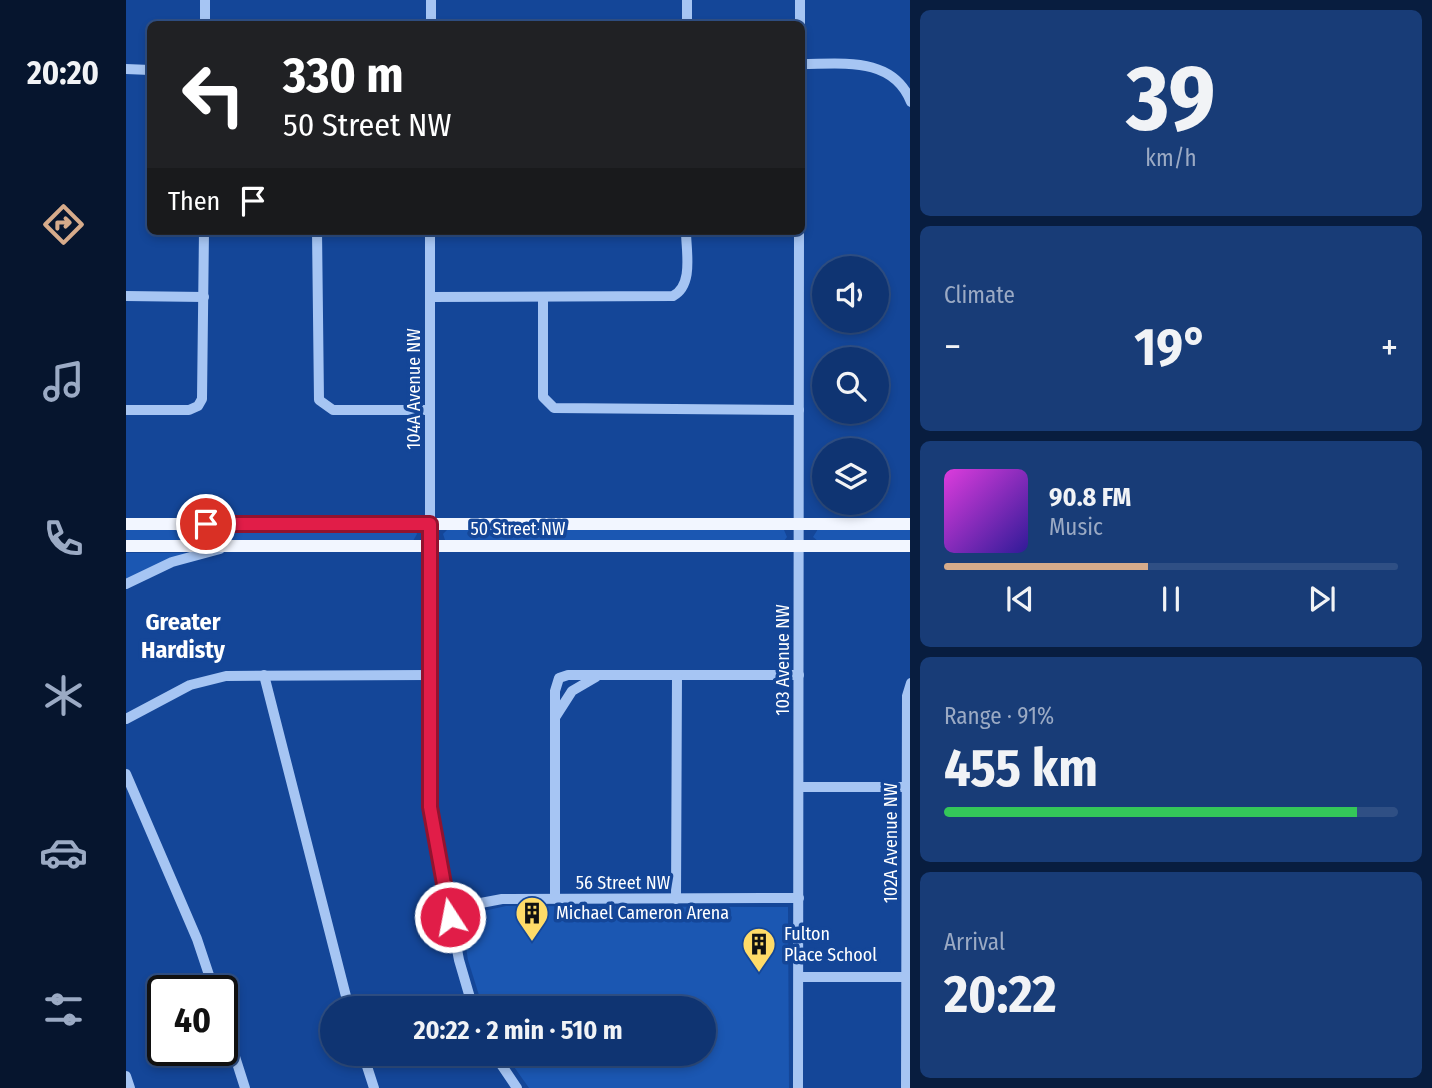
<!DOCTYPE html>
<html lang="en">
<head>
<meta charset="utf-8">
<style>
	:root { --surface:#0f3472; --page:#183c77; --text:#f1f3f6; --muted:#9baac4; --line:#2f4f84; --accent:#d6ab8b }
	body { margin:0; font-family:"Fira Sans Condensed",sans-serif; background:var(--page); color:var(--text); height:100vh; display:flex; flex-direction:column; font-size:26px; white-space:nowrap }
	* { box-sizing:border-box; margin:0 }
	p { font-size:23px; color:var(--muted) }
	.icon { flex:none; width:38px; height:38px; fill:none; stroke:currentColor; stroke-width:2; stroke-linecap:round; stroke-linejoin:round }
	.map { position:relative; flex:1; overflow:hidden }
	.side { display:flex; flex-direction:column; gap:10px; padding:10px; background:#081d3f; width:522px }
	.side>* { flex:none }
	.hud { position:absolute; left:21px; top:21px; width:658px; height:214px; border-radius:10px; box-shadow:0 4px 10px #0003,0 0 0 2px var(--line); background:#202124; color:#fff; overflow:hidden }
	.buttons { position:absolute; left:686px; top:256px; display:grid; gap:14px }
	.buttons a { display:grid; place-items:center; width:77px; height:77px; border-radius:50%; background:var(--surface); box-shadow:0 4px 10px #0003,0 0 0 2px var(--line); font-size:35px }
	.speed { position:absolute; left:21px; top:975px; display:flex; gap:14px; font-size:35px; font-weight:700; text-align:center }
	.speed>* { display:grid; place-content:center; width:91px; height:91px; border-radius:50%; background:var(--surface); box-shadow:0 4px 10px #0003,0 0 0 2px var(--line); line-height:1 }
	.speed .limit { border:4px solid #111; border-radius:10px; background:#fff; color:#111 }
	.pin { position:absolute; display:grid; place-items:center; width:60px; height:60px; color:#fff; margin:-30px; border:4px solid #fff; border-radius:50%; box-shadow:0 2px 7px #0007 }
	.me { position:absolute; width:77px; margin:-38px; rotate:349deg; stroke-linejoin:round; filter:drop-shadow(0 0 5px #0008) }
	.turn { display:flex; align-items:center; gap:24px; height:147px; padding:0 21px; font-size:32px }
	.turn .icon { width:91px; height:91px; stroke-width:2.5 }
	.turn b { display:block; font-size:49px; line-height:60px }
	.then { display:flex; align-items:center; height:66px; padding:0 21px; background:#0003; gap:14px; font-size:26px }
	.big { font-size:52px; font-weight:700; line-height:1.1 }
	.side .widget { flex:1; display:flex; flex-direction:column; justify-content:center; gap:10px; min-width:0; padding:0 24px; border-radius:10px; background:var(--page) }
	.side .dial { align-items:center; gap:0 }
	.dial b { font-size:91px; line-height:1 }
	.song { display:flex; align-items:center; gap:21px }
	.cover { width:84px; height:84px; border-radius:10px; background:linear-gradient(135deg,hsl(300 70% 55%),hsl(250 70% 35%)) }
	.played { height:7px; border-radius:4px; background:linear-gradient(90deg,var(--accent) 45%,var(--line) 45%) }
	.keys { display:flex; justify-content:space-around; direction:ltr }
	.heat { display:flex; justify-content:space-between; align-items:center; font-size:38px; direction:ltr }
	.charge { height:10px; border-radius:5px; background:linear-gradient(90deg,#34c759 91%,var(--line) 0) }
	.trip { position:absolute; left:194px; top:996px; width:396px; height:70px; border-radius:35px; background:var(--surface); box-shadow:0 4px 10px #0003,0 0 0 2px var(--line); font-weight:700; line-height:70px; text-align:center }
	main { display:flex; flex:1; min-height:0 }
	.tabs { display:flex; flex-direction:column; width:126px; justify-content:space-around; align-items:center; background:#06152e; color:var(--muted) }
	.tabs .icon { width:49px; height:49px }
	.tabs .selected { color:var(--accent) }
	.tabs b { font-size:32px; color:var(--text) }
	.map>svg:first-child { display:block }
</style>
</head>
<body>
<main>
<nav class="tabs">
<b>20:20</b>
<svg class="icon selected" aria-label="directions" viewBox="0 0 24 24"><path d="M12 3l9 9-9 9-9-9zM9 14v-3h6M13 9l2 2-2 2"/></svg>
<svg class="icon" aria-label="music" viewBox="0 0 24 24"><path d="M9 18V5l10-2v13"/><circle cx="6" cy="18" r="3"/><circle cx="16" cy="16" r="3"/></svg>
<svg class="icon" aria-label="phone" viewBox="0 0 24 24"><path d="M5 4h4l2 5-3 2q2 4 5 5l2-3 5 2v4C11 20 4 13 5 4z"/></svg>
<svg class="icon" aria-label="climate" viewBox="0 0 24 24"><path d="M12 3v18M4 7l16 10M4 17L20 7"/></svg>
<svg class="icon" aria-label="car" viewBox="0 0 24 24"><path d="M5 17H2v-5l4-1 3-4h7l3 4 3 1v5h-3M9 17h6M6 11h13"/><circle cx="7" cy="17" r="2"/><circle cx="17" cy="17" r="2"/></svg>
<svg class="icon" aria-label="filters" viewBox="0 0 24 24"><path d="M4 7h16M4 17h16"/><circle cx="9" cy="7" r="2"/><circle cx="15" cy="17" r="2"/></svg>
</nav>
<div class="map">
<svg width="785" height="1088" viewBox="0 0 785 1088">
	<rect width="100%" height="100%" fill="#144698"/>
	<g fill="#1b57b2">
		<polygon points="322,529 658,530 661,537 658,541 319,540 317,534"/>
		<polygon points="692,529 784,530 784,542 692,541 687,537"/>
		<polygon points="0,530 289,530 291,534 287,541 0,540"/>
		<polygon points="0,553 66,553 0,581"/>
		<polygon points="380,906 662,907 663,1088 403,1088 379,1054 578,1054 578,1008 357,1008 342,960 335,916"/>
	</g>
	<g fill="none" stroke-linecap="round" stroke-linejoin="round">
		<g stroke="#a6c5f3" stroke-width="10">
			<polyline points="79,24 79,0"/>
			<polyline points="305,24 305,0"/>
			<polyline points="561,24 561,0"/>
			<polyline points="674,24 674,0"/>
			<path d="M676,64C716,64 767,56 785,102"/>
			<polyline points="0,69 24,70"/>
			<polyline points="191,231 193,400 207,410 304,410"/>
			<polyline points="304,231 304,808 333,960 347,1008"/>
			<polyline points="0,296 78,297"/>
			<path d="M304,297L547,296C568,285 560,251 560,231"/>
			<polyline points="417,297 417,397 428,408 673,410"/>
			<polyline points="0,410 63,410 72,406 76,399 78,231"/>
			<polyline points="0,584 46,562 94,549"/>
			<polyline points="138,675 223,1008"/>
			<polyline points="430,716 446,691 470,677"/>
			<polyline points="0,719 64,685 100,676 303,675"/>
			<polyline points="0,774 71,939 88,990"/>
			<polyline points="673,787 781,787"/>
			<polyline points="429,898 429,691 433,678 442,675 673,675"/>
			<polyline points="550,899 551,675"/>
			<polyline points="323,909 376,899 673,898"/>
			<polyline points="673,977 784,977"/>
			<polyline points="96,1016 119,1088"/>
			<polyline points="237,1054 248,1088"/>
			<polyline points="368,1054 391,1088"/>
			<polyline points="0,1076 4,1088"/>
			<polyline points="672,1088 673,231"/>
			<polyline points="780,1088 781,696 785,683"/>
		</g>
		<g stroke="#f2f6ff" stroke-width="12">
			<polyline points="0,524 785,524"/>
			<polyline points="0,546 785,546"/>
		</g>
	</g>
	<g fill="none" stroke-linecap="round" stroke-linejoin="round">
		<defs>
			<polyline id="route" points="80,524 304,524 304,807 324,917"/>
		</defs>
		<use href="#route" stroke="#92132f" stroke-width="18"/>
		<use href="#route" stroke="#e11d48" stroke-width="12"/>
	</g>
	<defs>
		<symbol id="building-pin" viewBox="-11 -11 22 30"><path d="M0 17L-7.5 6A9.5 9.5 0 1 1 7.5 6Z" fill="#ffdb68" stroke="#144698"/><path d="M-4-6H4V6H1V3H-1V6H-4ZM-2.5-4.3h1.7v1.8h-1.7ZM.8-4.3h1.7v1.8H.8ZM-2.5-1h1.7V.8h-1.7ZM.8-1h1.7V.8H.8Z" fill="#111"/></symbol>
	</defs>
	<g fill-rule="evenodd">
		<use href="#building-pin" x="387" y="894" width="38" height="52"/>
		<use href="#building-pin" x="614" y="925" width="38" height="52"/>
	</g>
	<g text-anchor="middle" stroke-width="7" stroke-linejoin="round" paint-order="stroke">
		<g font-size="18" fill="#fff" stroke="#144698">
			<text transform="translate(288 389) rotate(-90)" y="6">104A Avenue NW</text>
			<text x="392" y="535">50 Street NW</text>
			<text transform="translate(657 660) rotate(-90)" y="6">103 Avenue NW</text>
			<text transform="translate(765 843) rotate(-90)" y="6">102A Avenue NW</text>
			<text x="497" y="889">56 Street NW</text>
		</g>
		<g font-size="18" fill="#fff" stroke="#144698" text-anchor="start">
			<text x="430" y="919">Michael Cameron Arena</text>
			<text x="658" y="940">Fulton<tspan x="658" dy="21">Place School</tspan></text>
		</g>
		<g font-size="24" font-weight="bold" fill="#fff" stroke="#144698">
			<text x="57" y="630">Greater<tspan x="57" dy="28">Hardisty</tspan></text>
		</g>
	</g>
</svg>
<div class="buttons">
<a><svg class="icon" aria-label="sound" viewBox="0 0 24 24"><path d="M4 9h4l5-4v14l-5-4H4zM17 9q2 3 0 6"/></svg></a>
<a><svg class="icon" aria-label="search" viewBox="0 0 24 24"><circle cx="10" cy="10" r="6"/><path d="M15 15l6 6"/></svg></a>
<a><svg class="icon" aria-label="layers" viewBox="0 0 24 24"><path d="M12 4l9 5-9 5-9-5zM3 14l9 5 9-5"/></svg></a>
</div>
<div class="speed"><div class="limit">40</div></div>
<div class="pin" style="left:80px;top:524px;background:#d93025"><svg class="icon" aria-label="arrive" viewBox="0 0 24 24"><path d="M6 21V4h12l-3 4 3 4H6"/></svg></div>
<svg class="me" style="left:324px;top:917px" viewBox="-20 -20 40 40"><circle r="17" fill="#e11d48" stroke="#fff" stroke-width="3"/><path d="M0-11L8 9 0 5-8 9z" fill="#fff"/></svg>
<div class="trip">20:22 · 2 min · 510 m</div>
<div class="hud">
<div class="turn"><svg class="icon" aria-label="left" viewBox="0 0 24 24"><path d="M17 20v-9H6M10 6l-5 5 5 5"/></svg><div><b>330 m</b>50 Street NW</div></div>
<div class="then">Then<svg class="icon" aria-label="arrive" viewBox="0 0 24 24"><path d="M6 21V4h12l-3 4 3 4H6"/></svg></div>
</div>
</div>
<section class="side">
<div class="widget dial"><b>39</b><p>km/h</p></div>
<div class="widget"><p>Climate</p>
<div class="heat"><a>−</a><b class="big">19°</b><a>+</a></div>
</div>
<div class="widget">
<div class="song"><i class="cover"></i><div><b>90.8 FM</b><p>Music</p></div></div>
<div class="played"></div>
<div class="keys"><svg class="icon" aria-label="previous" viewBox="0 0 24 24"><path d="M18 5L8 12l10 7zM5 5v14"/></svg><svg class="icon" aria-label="pause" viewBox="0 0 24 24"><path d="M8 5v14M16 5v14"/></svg><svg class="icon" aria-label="next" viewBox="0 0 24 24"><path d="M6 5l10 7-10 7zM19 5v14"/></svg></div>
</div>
<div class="widget"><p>Range · 91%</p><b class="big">455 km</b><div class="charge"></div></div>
<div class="widget"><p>Arrival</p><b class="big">20:22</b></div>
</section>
</main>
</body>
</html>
